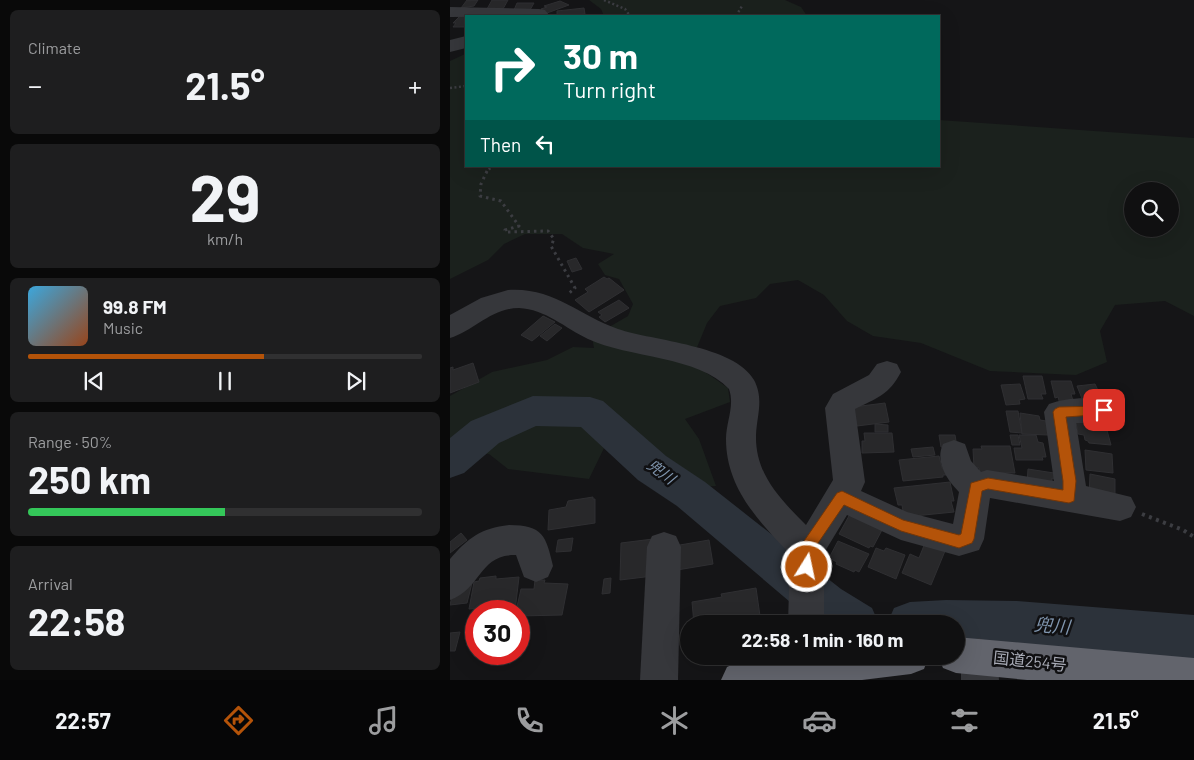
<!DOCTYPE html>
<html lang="en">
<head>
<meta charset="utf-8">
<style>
	:root { --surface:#101011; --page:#1e1e1f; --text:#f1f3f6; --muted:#9c9d9f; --line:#303031; --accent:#b45309 }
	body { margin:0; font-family:Barlow,"Noto Sans JP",sans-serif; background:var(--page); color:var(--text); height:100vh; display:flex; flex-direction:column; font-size:19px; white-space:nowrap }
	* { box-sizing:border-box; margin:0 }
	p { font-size:16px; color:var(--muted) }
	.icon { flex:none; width:28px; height:28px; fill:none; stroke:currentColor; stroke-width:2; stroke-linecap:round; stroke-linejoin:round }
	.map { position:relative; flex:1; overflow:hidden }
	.details { display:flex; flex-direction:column; gap:10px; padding:10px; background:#090909; width:450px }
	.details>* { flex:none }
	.top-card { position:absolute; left:15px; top:15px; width:475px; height:152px; border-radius:0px; box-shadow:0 5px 20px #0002,0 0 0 1px var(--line); background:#00695c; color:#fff; overflow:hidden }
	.controls { position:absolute; left:674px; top:182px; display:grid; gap:10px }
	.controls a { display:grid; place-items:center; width:55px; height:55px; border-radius:50%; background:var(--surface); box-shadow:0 5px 20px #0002,0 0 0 1px var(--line); font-size:25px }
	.speed { position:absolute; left:15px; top:600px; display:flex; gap:10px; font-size:25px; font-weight:700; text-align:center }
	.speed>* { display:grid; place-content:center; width:65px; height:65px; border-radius:50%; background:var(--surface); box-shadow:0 5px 20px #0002,0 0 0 1px var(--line); line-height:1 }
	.speed .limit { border:8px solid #d22; background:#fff; color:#111 }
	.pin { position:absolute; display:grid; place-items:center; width:42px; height:42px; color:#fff; margin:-21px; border-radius:10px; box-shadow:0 2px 8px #0006 }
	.me { position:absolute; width:55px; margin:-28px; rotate:10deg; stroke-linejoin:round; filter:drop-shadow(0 0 4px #0008) }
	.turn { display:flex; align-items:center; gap:18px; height:105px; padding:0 15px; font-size:22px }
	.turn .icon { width:65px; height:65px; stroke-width:2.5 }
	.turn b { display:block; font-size:35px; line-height:42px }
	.then { display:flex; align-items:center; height:48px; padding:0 15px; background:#0003; gap:10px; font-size:19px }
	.big { font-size:38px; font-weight:700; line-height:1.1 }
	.details .widget { flex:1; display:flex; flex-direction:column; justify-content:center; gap:8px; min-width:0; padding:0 18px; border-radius:8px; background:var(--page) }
	.details .dial { align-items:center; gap:0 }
	.dial b { font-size:65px; line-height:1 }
	.song { display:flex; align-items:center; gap:15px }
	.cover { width:60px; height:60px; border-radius:8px; background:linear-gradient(135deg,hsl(200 70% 55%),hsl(20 70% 35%)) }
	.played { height:5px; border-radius:2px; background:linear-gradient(90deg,var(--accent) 60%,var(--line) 60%) }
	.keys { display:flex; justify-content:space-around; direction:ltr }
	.heat { display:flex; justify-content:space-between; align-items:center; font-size:28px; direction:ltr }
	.charge { height:8px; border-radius:4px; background:linear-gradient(90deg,#34c759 50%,var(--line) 0) }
	.trip { position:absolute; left:230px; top:615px; width:285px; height:50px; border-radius:25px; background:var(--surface); box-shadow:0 5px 20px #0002,0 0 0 1px var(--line); font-weight:700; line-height:50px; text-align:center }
	.dock { display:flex; height:80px; justify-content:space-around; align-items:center; background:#060607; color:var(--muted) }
	.dock .icon { width:35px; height:35px }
	.dock .selected { color:var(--accent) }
	.dock b { font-size:22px; color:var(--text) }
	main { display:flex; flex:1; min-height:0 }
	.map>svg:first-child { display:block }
</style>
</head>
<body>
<main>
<section class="details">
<div class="widget"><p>Climate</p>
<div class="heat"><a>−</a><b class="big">21.5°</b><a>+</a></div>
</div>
<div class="widget dial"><b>29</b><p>km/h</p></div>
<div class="widget">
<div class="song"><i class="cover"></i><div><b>99.8 FM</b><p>Music</p></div></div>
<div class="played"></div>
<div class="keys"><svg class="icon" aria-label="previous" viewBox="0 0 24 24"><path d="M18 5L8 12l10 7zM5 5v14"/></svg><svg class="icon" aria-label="pause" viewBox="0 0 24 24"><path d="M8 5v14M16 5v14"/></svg><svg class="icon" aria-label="next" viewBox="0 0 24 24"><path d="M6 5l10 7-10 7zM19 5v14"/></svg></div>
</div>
<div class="widget"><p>Range · 50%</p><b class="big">250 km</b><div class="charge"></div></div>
<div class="widget"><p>Arrival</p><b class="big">22:58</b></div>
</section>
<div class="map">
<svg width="744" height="680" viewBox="0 0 744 680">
	<rect width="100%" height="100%" fill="#151517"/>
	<g fill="#1b211d" fill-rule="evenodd">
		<polygon points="139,0 335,0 351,7 357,16 154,16 151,9"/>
		<path d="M15,54L16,166H489V120L744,138V316L715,301L665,305L650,331L657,362L626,375L540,371L471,343L423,336L397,321L374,295L348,280L320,284L306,298L270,306L257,323L241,362L278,388L280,402L235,419L249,439L266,486L248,487L222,471L204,447L156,444L139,479L58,469L39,454L0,452V396L42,372L97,360L123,347L144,348L142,337L178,316L183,304L169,279L155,275L148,264L164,254L133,248L112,234H75L54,244L38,260L0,279V61ZM682,191H720V229H682Z"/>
	</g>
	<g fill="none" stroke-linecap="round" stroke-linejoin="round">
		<g fill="#2c323a" fill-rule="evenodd">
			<polygon points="83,396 140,397 153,401 216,456 255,482 391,589 422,608 429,624 366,624 227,506 188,480 131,427 86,426 49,443 14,473 0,478 0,438 21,421"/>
			<polygon points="496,600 567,601 744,615 744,661 602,647 506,644 506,624 437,624 444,608 460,602"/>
		</g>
	</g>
	<g fill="#28282a" stroke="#2f2f32">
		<polygon points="17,0 28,0 24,6 11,8"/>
		<polygon points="42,0 58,0 53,9 37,9"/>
		<polygon points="110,1 119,5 97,13 91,9 97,7 94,6"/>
		<polygon points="67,3 84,3 80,10 64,10"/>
		<polygon points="134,8 135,14 118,16 107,15 107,11"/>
		<polygon points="10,16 16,17 16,27 3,27 6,23 3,23"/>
		<polygon points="126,258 132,269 122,272 117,261"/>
		<polygon points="154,277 157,279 159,278 174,290 139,312 125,300 138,292 135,289"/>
		<polygon points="169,300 179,308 155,322 149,317 152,315 148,312"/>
		<polygon points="93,316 105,322 82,341 71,335"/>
		<polygon points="105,324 112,328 97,341 90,336"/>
		<polygon points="23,363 29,382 0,393 0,368 3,367 3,370"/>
		<polygon points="573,376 592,376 596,394 591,394 593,399 578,399"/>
		<polygon points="601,381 621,381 625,394 621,394 624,404 610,404 608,397 605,398"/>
		<polygon points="570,384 575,399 569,400 570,404 556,405 551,385"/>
		<polygon points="645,384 654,403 633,401 627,386"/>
		<polygon points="435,403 439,422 407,426 403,407"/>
		<polygon points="556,411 568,411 572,433 560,432"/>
		<polygon points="570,413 589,416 590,420 596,421 598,435 572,434"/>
		<polygon points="626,422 655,423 661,445 639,443 638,441 635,440 634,435 628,434"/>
		<polygon points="425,424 438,425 438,432 425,432"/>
		<polygon points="414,433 442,433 444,452 412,453 412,441 415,441"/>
		<polygon points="489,435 505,435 507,447 491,447"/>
		<polygon points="560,435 568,435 570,445 562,445"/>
		<polygon points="569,435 586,435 588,442 593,443 596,457 592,457 593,460 566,460 564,448 572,448"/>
		<polygon points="531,446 560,446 565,473 530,473 529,468 524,468 523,449 532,449"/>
		<polygon points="483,447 485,455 463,457 461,449"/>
		<polygon points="635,450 662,454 663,473 636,470"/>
		<polygon points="489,456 492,468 494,468 496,475 493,475 493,477 453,481 449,460"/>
		<polygon points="578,469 604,473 604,479 602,478 602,488 577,484"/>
		<polygon points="640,474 665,479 665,501 639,497"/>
		<polygon points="500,482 504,501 501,501 504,512 454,517 452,505 448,505 444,488"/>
		<polygon points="143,497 143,499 145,499 145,523 98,530 99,510 116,507 118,501"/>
		<polygon points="400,514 432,530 423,547 420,546 419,548 389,534"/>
		<polygon points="11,533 17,540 0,553 0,542"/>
		<polygon points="123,538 121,551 106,552 108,540"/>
		<polygon points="203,539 203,576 170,580 171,543"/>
		<polygon points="259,540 263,564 227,570 224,546"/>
		<polygon points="388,541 419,554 409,572 405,570 404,572 386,564 387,562 379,558"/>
		<polygon points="475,543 495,551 481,585 452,573 460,554 469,558"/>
		<polygon points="426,548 434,551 436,548 455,555 446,579 418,567"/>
		<polygon points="46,576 46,579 69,577 65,611 50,611 51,607 19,609 24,582 29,581 30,578"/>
		<polygon points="161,578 160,593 152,594 154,579"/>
		<polygon points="85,580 95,580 94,583 118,584 112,615 69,616 69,611 66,611 71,589 84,589"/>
		<polygon points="22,583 17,603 0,605 5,584"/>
		<polygon points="306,588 311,623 244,624 242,602 272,597 271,594"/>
		<polygon points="10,632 5,651 0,651 0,633"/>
	</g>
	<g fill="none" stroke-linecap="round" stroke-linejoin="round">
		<g stroke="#3c3d42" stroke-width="2.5" stroke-dasharray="2 2.5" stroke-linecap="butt">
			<polyline points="154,0 175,9 180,16"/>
			<polyline points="286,16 292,6"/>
			<polyline points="0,88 16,86"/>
			<polyline points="36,173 42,166"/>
		</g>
		<polyline stroke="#3c3d42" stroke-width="3" stroke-dasharray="2.5 4" stroke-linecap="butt" points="37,171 31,184 30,196 51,201 69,226 55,230 56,232 98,231 104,239 101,246 125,288 117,295"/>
		<polyline stroke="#3c3d42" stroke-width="4" stroke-dasharray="3 4.5" stroke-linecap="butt" points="692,514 733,530 744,537"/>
		<g fill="#36373b" fill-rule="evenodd">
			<polygon points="0,7 89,9 95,10 100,16 0,17"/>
			<polygon points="16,36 16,48 0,52 0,40"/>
			<path d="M58,290C104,287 128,315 168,329C203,341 284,345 304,380C314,399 307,415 306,435C305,474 330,499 356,525L383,480L375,408L383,394L419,375L427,364L437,361L447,364L451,372C439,395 427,398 405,409L415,482L411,491L457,512L503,524L509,492C496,479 485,461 493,444L504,440L515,444L521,461L531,472L537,470L604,481L594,412L599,404C618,397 645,396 664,403L669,411L664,419L654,423H626L636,486L681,497L686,507L681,517L670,521L540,498L534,539L529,550L509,556L451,540L397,515L374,553V624H338L340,554C308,521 276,487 276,439C276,422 285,406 279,389C249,356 178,358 138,339C115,328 95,309 69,308C41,308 24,331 0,338V315L31,298Z"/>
			<path d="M59,525C93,525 96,536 103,566L98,577L86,582L74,577L66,555C29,554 32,588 0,600V559C18,538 31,528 59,525Z"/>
			<polygon points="214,532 226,536 231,547 228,680 190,680 197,547 202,536"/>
			<polygon points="529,638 542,643 547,656 549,680 511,680 511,656 516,643"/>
		</g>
		<g fill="#62646c" fill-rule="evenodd">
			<polygon points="506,637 744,658 744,680 577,680 506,673 493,668 488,656 506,656"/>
			<polygon points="318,656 479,656 474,669 461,674 412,680 271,680 277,667 290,661"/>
		</g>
	</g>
	<path fill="#b45309" stroke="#753606" d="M654,406L658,407L660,410L658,414L616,417L626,481L624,501L619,503L538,489L532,491L524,539L522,543L509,548L451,531L394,505L364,549V567L362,572L357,574L352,572C349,564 349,551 352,544L387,493L392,491L453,520L509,535L511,534L521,483L538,478L613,490V481L603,412L605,409L609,407Z"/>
	<g text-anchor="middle" stroke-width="5" stroke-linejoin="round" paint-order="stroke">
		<g font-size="15" font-style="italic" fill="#8096af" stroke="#101012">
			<text transform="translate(211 472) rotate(36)" y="5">兜川</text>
		</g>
		<g font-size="16" fill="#a8abb6" stroke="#101012">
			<text transform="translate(580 661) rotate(6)" y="6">国道254号</text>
		</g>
		<g font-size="18" font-style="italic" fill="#8096af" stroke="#101012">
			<text transform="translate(602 626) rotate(5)" y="6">兜川</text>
		</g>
	</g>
</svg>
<div class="controls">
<a><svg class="icon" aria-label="search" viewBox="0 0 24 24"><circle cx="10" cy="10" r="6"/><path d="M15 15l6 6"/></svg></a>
</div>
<div class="speed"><div class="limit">30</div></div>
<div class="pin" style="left:654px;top:410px;background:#d93025"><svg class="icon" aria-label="arrive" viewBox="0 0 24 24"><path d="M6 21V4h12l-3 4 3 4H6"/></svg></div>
<svg class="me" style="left:357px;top:567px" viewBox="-20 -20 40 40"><circle r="17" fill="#b45309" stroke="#fff" stroke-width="3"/><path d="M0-11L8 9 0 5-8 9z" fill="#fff"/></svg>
<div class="trip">22:58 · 1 min · 160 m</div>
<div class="top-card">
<div class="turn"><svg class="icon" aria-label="right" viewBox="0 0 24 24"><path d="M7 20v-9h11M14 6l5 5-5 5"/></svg><div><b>30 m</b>Turn right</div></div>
<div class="then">Then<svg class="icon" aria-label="left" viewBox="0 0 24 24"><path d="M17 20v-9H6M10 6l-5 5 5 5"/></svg></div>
</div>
</div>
</main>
<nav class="dock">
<b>22:57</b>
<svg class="icon selected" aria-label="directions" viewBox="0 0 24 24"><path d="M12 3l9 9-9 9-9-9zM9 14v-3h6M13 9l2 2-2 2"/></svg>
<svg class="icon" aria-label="music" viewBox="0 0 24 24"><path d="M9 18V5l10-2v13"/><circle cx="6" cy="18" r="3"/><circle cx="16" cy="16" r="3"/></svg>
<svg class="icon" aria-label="phone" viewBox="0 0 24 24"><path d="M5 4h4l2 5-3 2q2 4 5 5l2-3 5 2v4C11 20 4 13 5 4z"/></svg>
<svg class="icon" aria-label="climate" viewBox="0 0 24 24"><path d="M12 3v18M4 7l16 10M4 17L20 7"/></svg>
<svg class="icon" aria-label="car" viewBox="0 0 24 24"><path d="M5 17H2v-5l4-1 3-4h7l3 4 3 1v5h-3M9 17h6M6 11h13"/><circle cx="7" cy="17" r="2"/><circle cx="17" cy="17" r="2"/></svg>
<svg class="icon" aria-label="filters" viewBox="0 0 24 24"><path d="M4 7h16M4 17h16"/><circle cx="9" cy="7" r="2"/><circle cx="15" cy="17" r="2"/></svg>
<b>21.5°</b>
</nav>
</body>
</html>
